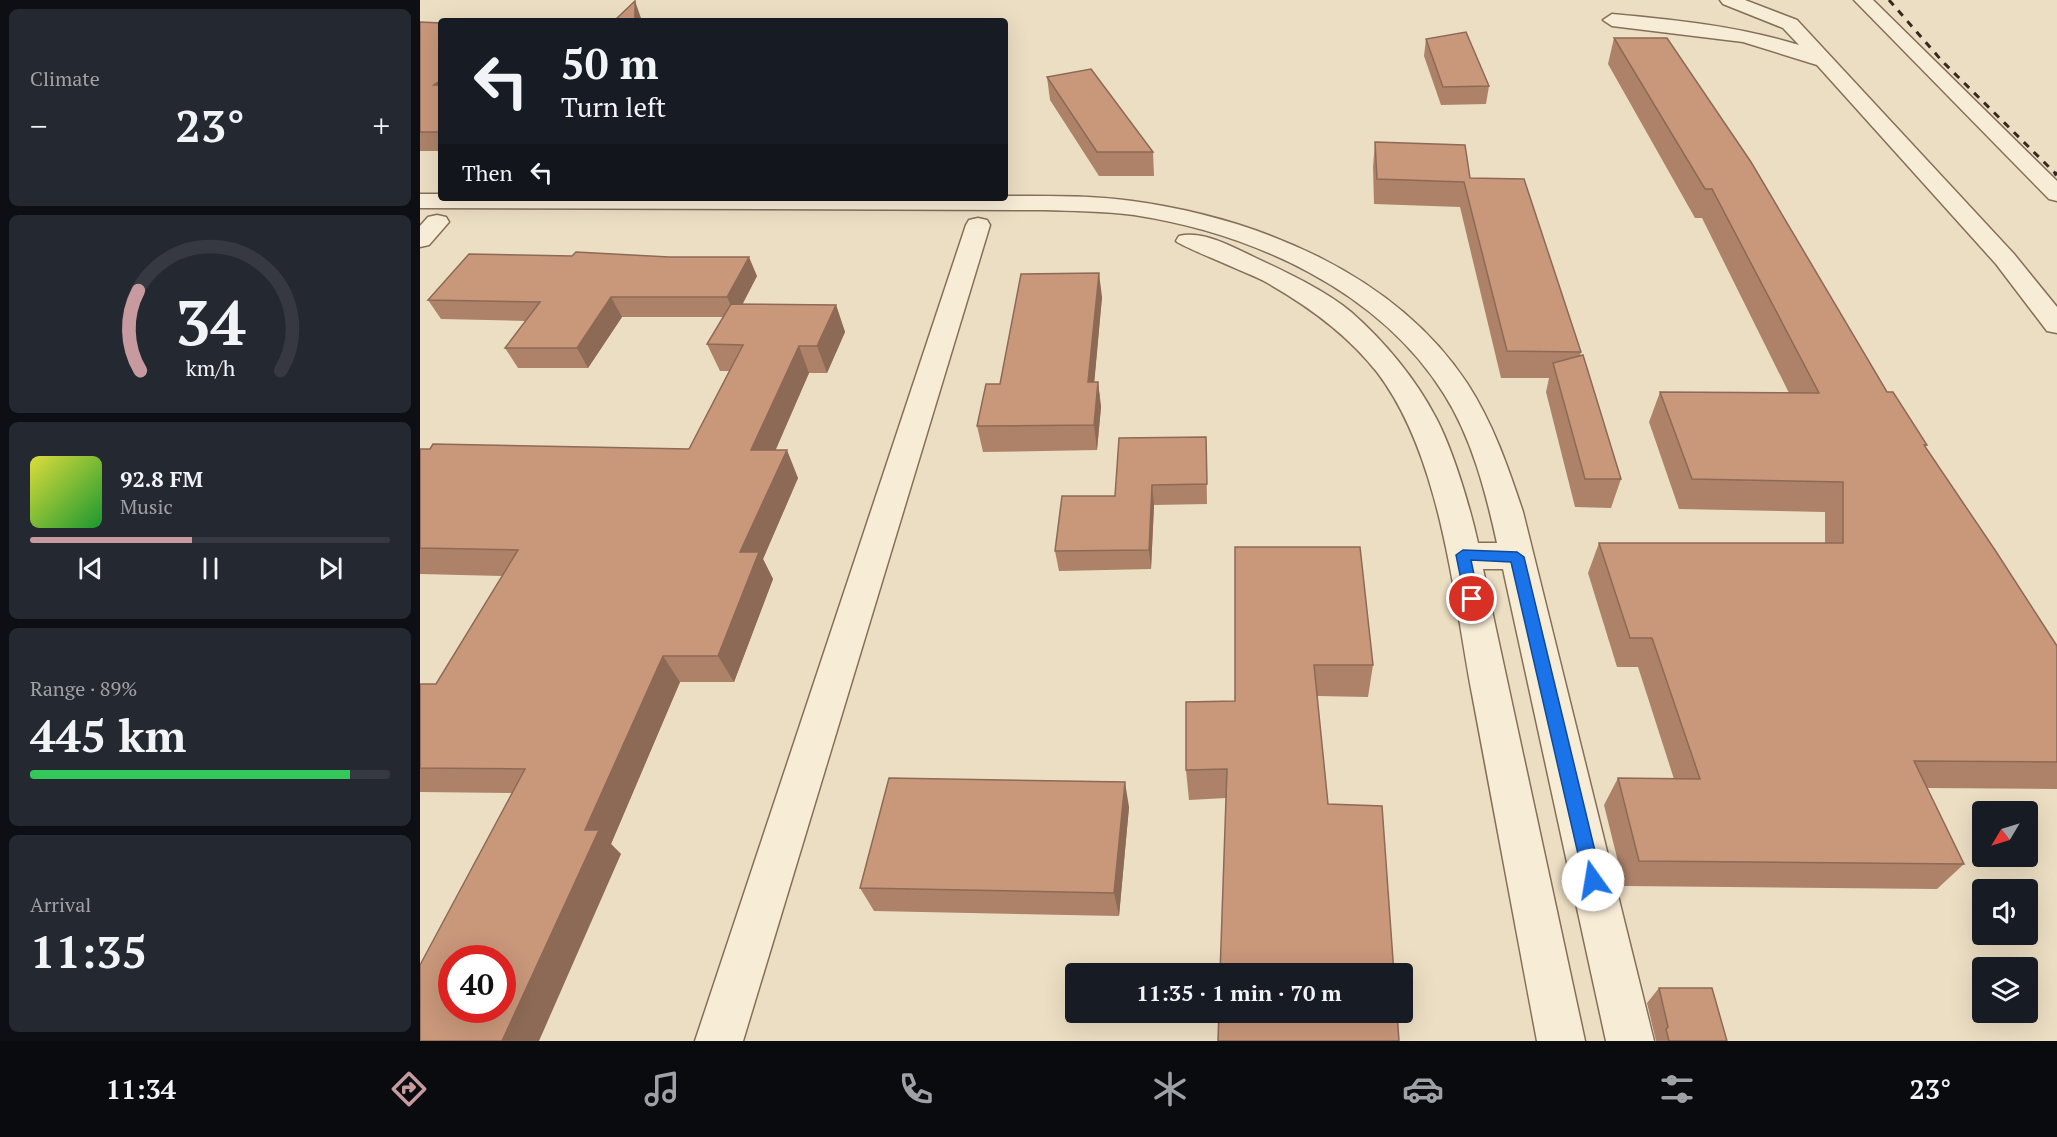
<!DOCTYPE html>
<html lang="en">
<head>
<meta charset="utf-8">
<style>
	:root { --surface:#171b24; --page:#242831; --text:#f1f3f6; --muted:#9ea1a6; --line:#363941; --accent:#c69a9e }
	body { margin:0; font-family:"PT Serif",serif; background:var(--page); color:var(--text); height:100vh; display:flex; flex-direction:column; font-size:22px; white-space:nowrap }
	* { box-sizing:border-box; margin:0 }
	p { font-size:20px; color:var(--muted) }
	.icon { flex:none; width:33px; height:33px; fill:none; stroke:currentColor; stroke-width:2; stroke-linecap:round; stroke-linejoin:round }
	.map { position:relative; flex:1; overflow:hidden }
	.panel { display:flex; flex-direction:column; gap:9px; padding:9px; background:#0d0f14; width:420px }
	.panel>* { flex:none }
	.hud { position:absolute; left:18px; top:18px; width:570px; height:183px; border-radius:6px; box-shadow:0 6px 24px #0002; background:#171b24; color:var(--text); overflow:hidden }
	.needle { width:39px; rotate:232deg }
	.buttons { position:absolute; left:1552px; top:801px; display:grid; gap:12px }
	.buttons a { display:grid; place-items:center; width:66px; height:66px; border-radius:6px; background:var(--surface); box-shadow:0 6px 24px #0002; font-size:30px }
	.speed { position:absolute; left:18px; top:945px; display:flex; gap:12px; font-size:30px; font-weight:700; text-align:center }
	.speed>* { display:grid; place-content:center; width:78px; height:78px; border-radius:50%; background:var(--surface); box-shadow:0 6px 24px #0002; line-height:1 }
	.speed .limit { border:9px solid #d22; background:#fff; color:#111 }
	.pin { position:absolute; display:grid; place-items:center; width:51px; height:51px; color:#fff; margin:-26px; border:3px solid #fff; border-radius:50%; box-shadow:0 2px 6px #0007 }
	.me { position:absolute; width:66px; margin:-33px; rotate:347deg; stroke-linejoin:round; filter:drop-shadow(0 0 4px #0008) }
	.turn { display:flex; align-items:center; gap:21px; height:126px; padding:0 24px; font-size:27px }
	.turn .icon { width:78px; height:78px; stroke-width:2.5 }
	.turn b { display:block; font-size:42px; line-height:51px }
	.then { display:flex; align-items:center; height:57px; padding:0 24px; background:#0003; gap:12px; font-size:22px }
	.big { font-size:45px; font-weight:700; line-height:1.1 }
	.panel .card { flex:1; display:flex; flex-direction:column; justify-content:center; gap:9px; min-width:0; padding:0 21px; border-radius:9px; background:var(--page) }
	.panel .dial { align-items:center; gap:0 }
	.dial svg { height:156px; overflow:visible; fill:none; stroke:var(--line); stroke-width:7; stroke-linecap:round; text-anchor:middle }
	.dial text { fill:var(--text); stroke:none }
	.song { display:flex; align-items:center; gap:18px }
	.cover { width:72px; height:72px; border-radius:9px; background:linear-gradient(135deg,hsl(60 70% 55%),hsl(130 70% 35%)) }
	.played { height:6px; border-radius:3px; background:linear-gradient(90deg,var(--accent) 45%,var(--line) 45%) }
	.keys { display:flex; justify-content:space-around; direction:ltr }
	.heat { display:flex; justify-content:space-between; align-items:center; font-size:33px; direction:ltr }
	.charge { height:9px; border-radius:4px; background:linear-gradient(90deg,#34c759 89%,var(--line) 0) }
	.trip { position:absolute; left:645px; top:963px; width:348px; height:60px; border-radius:6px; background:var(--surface); box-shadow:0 6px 24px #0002; font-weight:700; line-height:60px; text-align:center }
	.menu { display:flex; height:96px; justify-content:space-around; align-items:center; background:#090b0e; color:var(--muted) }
	.menu .icon { width:42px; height:42px }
	.menu .on { color:var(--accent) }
	.menu b { font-size:27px; color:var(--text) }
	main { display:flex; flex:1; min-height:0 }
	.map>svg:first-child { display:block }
</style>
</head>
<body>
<main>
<section class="panel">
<div class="card"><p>Climate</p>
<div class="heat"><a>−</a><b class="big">23°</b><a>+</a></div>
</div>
<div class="card dial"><svg viewBox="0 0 100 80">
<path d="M14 69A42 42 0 1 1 86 69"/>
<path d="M14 69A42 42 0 0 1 13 28" stroke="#c69a9e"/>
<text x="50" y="56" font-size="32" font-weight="700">34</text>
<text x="50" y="72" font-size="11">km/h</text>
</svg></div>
<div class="card">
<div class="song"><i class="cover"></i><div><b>92.8 FM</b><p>Music</p></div></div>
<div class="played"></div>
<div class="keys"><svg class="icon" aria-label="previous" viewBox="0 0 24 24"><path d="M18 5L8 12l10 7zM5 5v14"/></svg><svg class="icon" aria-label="pause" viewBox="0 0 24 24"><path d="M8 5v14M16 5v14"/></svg><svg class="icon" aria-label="next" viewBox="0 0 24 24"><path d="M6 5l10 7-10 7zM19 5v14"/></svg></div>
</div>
<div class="card"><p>Range · 89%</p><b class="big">445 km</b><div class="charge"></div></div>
<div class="card"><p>Arrival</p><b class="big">11:35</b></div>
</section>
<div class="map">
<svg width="1637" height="1041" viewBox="0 0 1637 1041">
	<rect width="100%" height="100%" fill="#ecdec3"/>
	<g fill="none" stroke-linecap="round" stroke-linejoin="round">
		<defs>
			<g id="minor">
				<path d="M1300,0H1325L1377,20L1594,254L1637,307V333L1627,331L1576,264L1397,65L1323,42L1192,26L1183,20L1192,14C1256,20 1318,26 1379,45L1363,28L1303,4Z"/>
				<polygon points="1434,0 1453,0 1637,181 1637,201 1629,199"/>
				<polygon points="17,215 26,217 29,222 9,245 0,247 0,226 8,217"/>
				<polygon points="558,218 567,220 570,225 323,1041 275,1041 546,225 549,220"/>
			</g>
			<path id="tertiary" d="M0,194H21V198H585V196C627,196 670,195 712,201C838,218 975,274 1047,383C1073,423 1088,467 1103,512L1234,1041H1186L1083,569H1063L1165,1041H1117C1095,925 1074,810 1052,694C1033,593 1021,456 957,372C927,334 887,305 844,281C831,274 758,245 756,241L759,236C784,230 814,248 836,258C866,272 906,291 931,312C964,341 996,379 1016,418C1033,450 1050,507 1058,543H1077C1066,493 1052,438 1024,394C959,290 832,233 714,215C684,211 653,211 623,210L0,208Z"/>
		</defs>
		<use href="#minor" stroke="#866f5a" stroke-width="3"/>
		<use href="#tertiary" stroke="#866f5a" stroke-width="3"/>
		<use href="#minor" fill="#f7ecd6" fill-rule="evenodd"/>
		<use href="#tertiary" fill="#f7ecd6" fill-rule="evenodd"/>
		<polyline stroke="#36281e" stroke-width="3" stroke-dasharray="7 7" stroke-linecap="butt" points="1469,0 1522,61 1636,174"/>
		<polyline stroke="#36281e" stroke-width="4" stroke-dasharray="8 8" stroke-linecap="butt" points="1635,173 1637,175"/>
	</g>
	<g fill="#ad8269">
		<polygon points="0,22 21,23 21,151 0,151"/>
		<polygon points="1194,38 1467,392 1507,445 1505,447 1637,646 1637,789 1507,788 1544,864 1517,889 1204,886 1184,805 1198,778 1254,779 1218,667 1197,667 1168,573 1179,543 1405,543 1405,512 1259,509 1229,422 1240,392 1369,393 1282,218 1275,218 1188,64"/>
		<polygon points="1006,39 1069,86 1066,104 1021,105 1004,56"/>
		<polygon points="627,77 733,152 734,176 679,176 630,100"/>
		<polygon points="955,142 1050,178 1161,352 1160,356 1201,479 1191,508 1155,507 1126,392 1129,378 1081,378 1040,207 954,204 953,167"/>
		<polygon points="337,276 322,304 416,305 425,332 407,373 389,373 355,450 378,478 343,559 353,579 314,682 260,682 191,844 201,854 92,793 0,792 0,684 16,684 82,576 0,574 0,449 269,449 309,371 300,371 287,344 303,317 202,317 168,368 98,368 85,348 106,321 21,319 8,300"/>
		<polygon points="682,297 674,382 678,382 681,407 677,450 563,452 557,426 580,384"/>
		<polygon points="786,437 787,504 734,505 731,569 639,571 635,551 695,496"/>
		<polygon points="815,547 953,665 948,697 897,696 908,804 974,974 806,798 769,800 766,770 815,701"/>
		<polygon points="709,807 699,916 454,911 440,888"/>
		<polygon points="1239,988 1307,1041 1236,1041 1227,1003"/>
	</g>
	<g fill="#8d6a55">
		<polygon points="215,1 222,21 215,21"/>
		<polygon points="21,80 21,98 14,85"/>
		<polygon points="329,257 337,276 316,317 307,297"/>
		<polygon points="679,273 682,297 672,408 668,382"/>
		<polygon points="191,297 202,317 168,368 157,348"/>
		<polygon points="416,305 425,332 407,373 397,346"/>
		<polygon points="379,346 389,373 344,477 331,450"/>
		<polygon points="678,382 681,407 677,450 674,425"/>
		<polygon points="367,450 378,478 343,559 353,579 314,682 298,656 320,552"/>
		<polygon points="732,485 734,505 731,569 729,550"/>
		<polygon points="243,656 260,682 191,844 201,854 119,1041 82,1041 165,830"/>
		<polygon points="705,782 709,807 699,916 694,893"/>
	</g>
	<g fill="#c9977a" stroke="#8d6a55" stroke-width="1.5" fill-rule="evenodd">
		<polygon points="215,1 215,21 194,21"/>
		<polygon points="0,22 21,23 21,80 14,85 21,85 21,132 0,132"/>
		<polygon points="1046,32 1069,86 1023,87 1006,39"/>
		<polygon points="1194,38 1247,38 1331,162 1467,392 1473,392 1507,445 1504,445 1575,550 1637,646 1637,762 1494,761 1544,864 1219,861 1198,778 1280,779 1232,638 1210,638 1179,543 1423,543 1423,482 1272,479 1240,392 1399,393 1292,189 1285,189"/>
		<polygon points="671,69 733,152 677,152 627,77"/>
		<polygon points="955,142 1045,145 1050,178 1104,179 1161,352 1087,351 1044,182 957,179"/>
		<polygon points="156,252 249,257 329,257 307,297 191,297 157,348 85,348 120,302 8,300 49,254 152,256"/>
		<polygon points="679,273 668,382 678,382 674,425 557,426 566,384 580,384 601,274"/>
		<path d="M311,304L416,305L397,346H379L331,450H367L320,552H339L298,656H243L165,830H179L82,1041H0V965L105,769L0,768V684H16L98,550L0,548V449H10L13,444L269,449L323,345L287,344ZM32,958H82V1010H32Z"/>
		<polygon points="1163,355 1201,479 1165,479 1133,363"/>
		<polygon points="786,437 787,484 732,485 729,550 635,551 642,496 695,496 699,438"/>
		<polygon points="815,547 940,547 953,665 894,665 908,804 962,806 974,974 800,974 807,769 766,770 766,702 815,701"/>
		<polygon points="469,778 705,782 694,893 440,888"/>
		<polygon points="1239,988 1292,988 1307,1041 1249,1041 1246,1029 1248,1027"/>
		<polygon points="799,1012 977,1012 979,1041 798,1041"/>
	</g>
	<polygon fill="#1a73e8" stroke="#114b97" stroke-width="1.5" points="1043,550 1097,552 1104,557 1182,880 1179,886 1173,888 1166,886 1164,880 1091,562 1051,560 1059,599 1052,605 1045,599 1036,555"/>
</svg>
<div class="buttons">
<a><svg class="needle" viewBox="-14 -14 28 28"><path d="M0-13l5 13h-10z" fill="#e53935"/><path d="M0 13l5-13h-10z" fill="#9ea1a6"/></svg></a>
<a><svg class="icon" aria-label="sound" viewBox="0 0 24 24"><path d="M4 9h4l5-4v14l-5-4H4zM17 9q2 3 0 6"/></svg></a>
<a><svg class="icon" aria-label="layers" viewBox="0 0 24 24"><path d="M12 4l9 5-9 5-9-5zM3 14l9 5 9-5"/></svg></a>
</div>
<div class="speed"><div class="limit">40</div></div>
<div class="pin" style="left:1052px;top:599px;background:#d93025"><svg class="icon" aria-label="arrive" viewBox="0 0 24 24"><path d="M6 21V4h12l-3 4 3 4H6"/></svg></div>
<svg class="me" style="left:1173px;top:880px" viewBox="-20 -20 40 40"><circle r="19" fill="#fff"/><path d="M0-13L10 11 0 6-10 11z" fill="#1a73e8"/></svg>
<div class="trip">11:35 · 1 min · 70 m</div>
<div class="hud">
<div class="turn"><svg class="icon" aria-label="left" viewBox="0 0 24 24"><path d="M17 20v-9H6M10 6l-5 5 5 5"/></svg><div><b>50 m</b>Turn left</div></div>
<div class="then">Then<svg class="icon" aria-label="left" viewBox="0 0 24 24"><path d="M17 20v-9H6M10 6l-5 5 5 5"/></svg></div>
</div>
</div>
</main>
<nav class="menu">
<b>11:34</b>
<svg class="icon on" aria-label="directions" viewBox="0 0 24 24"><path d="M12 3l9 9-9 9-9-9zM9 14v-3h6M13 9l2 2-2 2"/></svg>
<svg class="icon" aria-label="music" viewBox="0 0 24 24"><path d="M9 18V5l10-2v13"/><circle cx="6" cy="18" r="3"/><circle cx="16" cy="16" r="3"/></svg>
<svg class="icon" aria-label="phone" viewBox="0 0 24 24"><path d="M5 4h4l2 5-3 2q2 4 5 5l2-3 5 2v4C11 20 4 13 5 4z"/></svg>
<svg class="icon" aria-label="climate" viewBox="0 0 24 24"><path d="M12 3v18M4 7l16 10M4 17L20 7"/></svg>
<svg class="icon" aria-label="car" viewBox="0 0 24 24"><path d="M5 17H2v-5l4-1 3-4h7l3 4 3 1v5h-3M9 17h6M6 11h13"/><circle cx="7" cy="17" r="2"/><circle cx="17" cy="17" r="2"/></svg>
<svg class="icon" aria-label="filters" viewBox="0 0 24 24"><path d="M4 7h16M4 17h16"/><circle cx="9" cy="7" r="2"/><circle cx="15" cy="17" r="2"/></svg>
<b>23°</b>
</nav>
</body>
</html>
